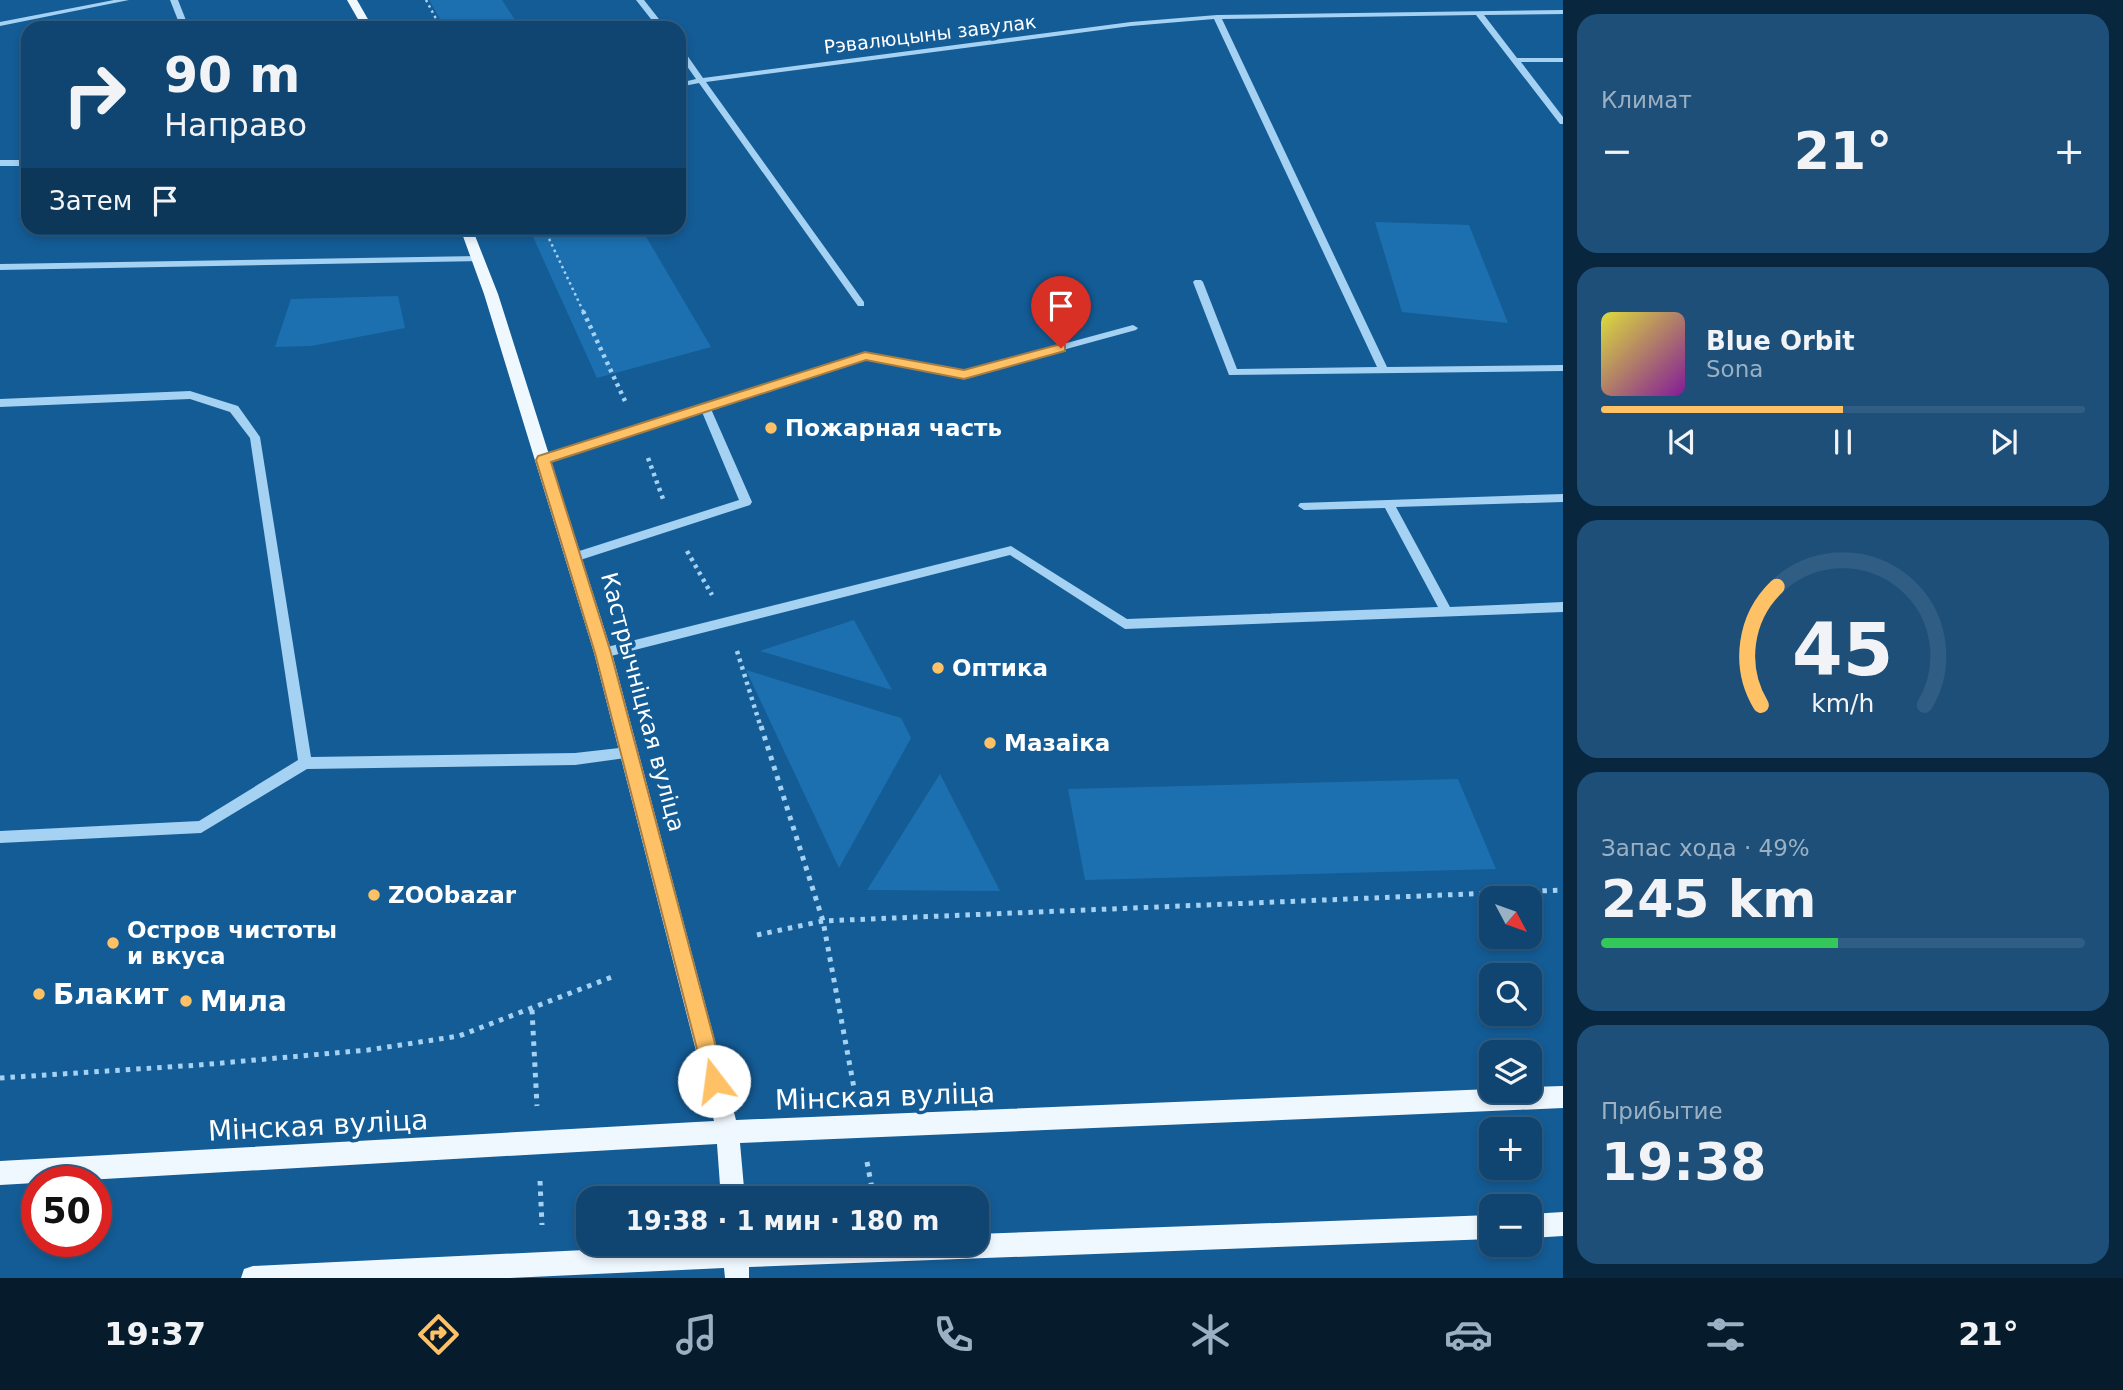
<!DOCTYPE html>
<html lang="ru">
<head>
<meta charset="utf-8">
<style>
	:root { --surface:#0f4570; --page:#1d4f78; --text:#f1f3f6; --muted:#9bb1c3; --line:#2f5d83; --accent:#ffc166 }
	body { margin:0; font-family:"DejaVu Sans",sans-serif; background:var(--page); color:var(--text); height:100vh; display:flex; flex-direction:column; font-size:26px; white-space:nowrap }
	* { box-sizing:border-box; margin:0 }
	p { font-size:23px; color:var(--muted) }
	.icon { flex:none; width:38px; height:38px; fill:none; stroke:currentColor; stroke-width:2; stroke-linecap:round; stroke-linejoin:round }
	.map { position:relative; flex:1; overflow:hidden }
	.details { display:flex; flex-direction:column; gap:14px; padding:14px; background:#08263e; width:560px }
	.details>* { flex:none }
	.guide { position:absolute; left:21px; top:21px; width:665px; height:214px; border-radius:21px; box-shadow:0 4px 10px #0003,0 0 0 2px var(--line); background:#0f4570; color:var(--text); overflow:hidden }
	.needle { width:46px; rotate:131deg }
	.buttons { position:absolute; left:1479px; top:886px; display:grid; gap:14px }
	.buttons a { display:grid; place-items:center; width:63px; height:63px; border-radius:14px; background:var(--surface); box-shadow:0 4px 10px #0003,0 0 0 2px var(--line); font-size:35px }
	.speed { position:absolute; left:21px; top:1166px; display:flex; gap:14px; font-size:35px; font-weight:700; text-align:center }
	.speed>* { display:grid; place-content:center; width:91px; height:91px; border-radius:50%; background:var(--surface); box-shadow:0 4px 10px #0003,0 0 0 2px var(--line); line-height:1 }
	.speed .limit { border:10px solid #d22; background:#fff; color:#111 }
	.pin { position:absolute; display:grid; place-items:center; width:60px; height:60px; color:#fff; margin:-72px -30px; border-radius:50% 50% 50% 0; rotate:-45deg; box-shadow:0 0 7px #0007 }
	.pin .icon { rotate:45deg }
	.me { position:absolute; width:77px; margin:-38px; rotate:345deg; stroke-linejoin:round; filter:drop-shadow(0 0 5px #0008) }
	.turn { display:flex; align-items:center; gap:24px; height:147px; padding:0 28px; font-size:32px }
	.turn .icon { width:91px; height:91px; stroke-width:2.5 }
	.turn b { display:block; font-size:49px; line-height:60px }
	.then { display:flex; align-items:center; height:66px; padding:0 28px; background:#0003; gap:14px; font-size:26px }
	.big { font-size:52px; font-weight:700; line-height:1.1 }
	.details .widget { flex:1; display:flex; flex-direction:column; justify-content:center; gap:10px; min-width:0; padding:0 24px; border-radius:21px; background:var(--page) }
	.details .dial { align-items:center; gap:0 }
	.dial svg { height:182px; overflow:visible; fill:none; stroke:var(--line); stroke-width:7; stroke-linecap:round; text-anchor:middle }
	.dial text { fill:var(--text); stroke:none }
	.song { display:flex; align-items:center; gap:21px }
	.cover { width:84px; height:84px; border-radius:10px; background:linear-gradient(135deg,hsl(60 70% 55%),hsl(290 70% 35%)) }
	.played { height:7px; border-radius:4px; background:linear-gradient(90deg,var(--accent) 50%,var(--line) 50%) }
	.keys { display:flex; justify-content:space-around; direction:ltr }
	.heat { display:flex; justify-content:space-between; align-items:center; font-size:38px; direction:ltr }
	.charge { height:10px; border-radius:5px; background:linear-gradient(90deg,#34c759 49%,var(--line) 0) }
	.trip { position:absolute; left:576px; top:1186px; width:413px; height:70px; border-radius:21px; background:var(--surface); box-shadow:0 4px 10px #0003,0 0 0 2px var(--line); font-weight:700; line-height:70px; text-align:center }
	.tab-bar { display:flex; height:112px; justify-content:space-around; align-items:center; background:#061c2d; color:var(--muted) }
	.tab-bar .icon { width:49px; height:49px }
	.tab-bar .active { color:var(--accent) }
	.tab-bar b { font-size:32px; color:var(--text) }
	main { display:flex; flex:1; min-height:0 }
	.map>svg:first-child { display:block }
</style>
</head>
<body>
<main>
<div class="map">
<svg width="1563" height="1278" viewBox="0 0 1563 1278">
	<rect width="100%" height="100%" fill="#145c96"/>
	<g fill="#1c70b0">
		<polygon points="429,0 502,0 520,28 445,28"/>
		<polygon points="1375,222 1469,225 1508,323 1402,312"/>
		<polygon points="529,228 641,228 711,347 597,378"/>
		<polygon points="398,296 405,328 311,346 275,347 291,299"/>
		<polygon points="854,620 892,690 760,651"/>
		<polygon points="746,670 901,718 911,738 839,868"/>
		<polygon points="940,774 1000,891 867,890"/>
		<polygon points="1458,779 1496,869 1085,880 1068,789"/>
	</g>
	<g fill="none" stroke-linecap="round" stroke-linejoin="round">
		<g stroke="#a5d1f2" stroke-width="2.5" stroke-dasharray="2.5 3.5" stroke-linecap="butt">
			<polyline points="426,0 441,28"/>
			<polyline points="544,228 584,313"/>
		</g>
		<g stroke="#a5d1f2" stroke-width="4.5" stroke-dasharray="3.5 4.5" stroke-linecap="butt">
			<polyline points="583,311 625,401"/>
			<polyline points="648,458 663,499"/>
			<polyline points="687,551 712,595"/>
			<polyline points="737,651 761,728"/>
		</g>
		<g stroke="#a5d1f2" stroke-width="5" stroke-dasharray="4.5 6" stroke-linecap="butt">
			<polyline points="761,726 823,921 854,1088"/>
			<polyline points="757,935 823,921 1563,890"/>
			<polyline points="532,1010 537,1106"/>
			<polyline points="0,1078 199,1065 368,1050 459,1036 612,977"/>
			<polyline points="867,1162 874,1199"/>
			<polyline points="540,1181 542,1225"/>
		</g>
		<g fill="#a5d1f2" fill-rule="evenodd">
			<polygon points="114,0 129,0 0,26 0,22"/>
			<polygon points="170,0 178,0 189,28 181,28"/>
			<polygon points="636,0 644,0 666,28 658,28"/>
			<polygon points="1563,10 1563,14 1484,15 1517,58 1563,58 1563,62 1521,62 1563,117 1563,124 1560,124 1476,15 1222,19 1387,367 1563,365 1563,371 1229,375 1193,282 1195,280 1201,280 1203,282 1237,369 1377,367 1214,19 1131,26 706,82 864,302 864,306 858,306 699,83 679,87 679,83 696,79 679,55 679,48 682,48 703,78 1131,22 1217,15"/>
			<rect x="0" y="160" width="28" height="6"/>
			<polygon points="479,256 484,259 482,261 0,270 0,264"/>
			<polygon points="1133,325 1138,328 1136,330 964,377 865,359 711,409 752,502 750,505 574,562 568,557 570,554 739,500 702,412 543,464 539,463 538,460 539,457 865,353 964,371"/>
			<polygon points="190,391 238,406 260,437 311,757 575,753 628,747 633,749 635,753 633,757 575,765 307,769 201,833 0,843 0,831 199,821 298,760 250,438 230,412 190,399 0,407 0,399"/>
			<polygon points="1563,494 1563,502 1396,507 1450,607 1563,602 1563,612 1125,629 1010,555 603,658 599,657 597,653 599,649 1011,546 1127,619 1438,607 1385,508 1304,510 1298,506 1300,503"/>
		</g>
		<g fill="#f0f8ff" fill-rule="evenodd">
			<polygon points="347,0 357,0 373,28 363,28"/>
			<polygon points="460,228 472,228 498,294 612,653 736,1120 1491,1089 1530,1090 1530,1087 1563,1086 1563,1108 740,1143 745,1199 721,1199 717,1144 0,1185 0,1161 714,1121 594,653 484,294"/>
			<polygon points="1563,1212 1563,1236 1530,1238 1530,1214"/>
			<polygon points="1491,1215 1491,1239 749,1267 749,1278 725,1278 724,1268 510,1278 241,1278 244,1269 253,1266 708,1244 976,1244 976,1234"/>
		</g>
	</g>
	<polygon fill="#ffc166" stroke="#a67d42" stroke-width="2" points="1061,344 1065,345 1065,351 964,379 866,360 551,462 611,653 725,1081 722,1088 714,1091 707,1088 595,653 536,460 538,456 865,352 964,370"/>
	<g fill="#ffc166" stroke="#145c96" stroke-width="2.5">
		<circle cx="771" cy="428" r="7"/>
		<circle cx="938" cy="668" r="7"/>
		<circle cx="990" cy="743" r="7"/>
		<circle cx="374" cy="895" r="7"/>
		<circle cx="113" cy="943" r="7"/>
		<circle cx="39" cy="994" r="7"/>
		<circle cx="186" cy="1001" r="7"/>
	</g>
	<g text-anchor="middle" stroke-width="7" stroke-linejoin="round" paint-order="stroke">
		<g font-size="19" fill="#fff" stroke="#145c96">
			<text transform="translate(930 34) rotate(-7)" y="7">Рэвалюцыны завулак</text>
		</g>
		<g font-size="23" font-weight="bold" fill="#fff" stroke="#145c96" text-anchor="start">
			<text x="785" y="436">Пожарная часть</text>
			<text x="952" y="676">Оптика</text>
			<text x="1004" y="751">Мазаіка</text>
			<text x="388" y="903">ZOObazar</text>
			<text x="127" y="938">Остров чистоты<tspan x="127" dy="26">и вкуса</tspan></text>
		</g>
		<g font-size="23" fill="#fff" stroke="#145c96">
			<text transform="translate(643 702) rotate(75)" y="8">Кастрычніцкая вуліца</text>
		</g>
		<g font-size="28" font-weight="bold" fill="#fff" stroke="#145c96" text-anchor="start">
			<text x="53" y="1004">Блакит</text>
			<text x="200" y="1011">Мила</text>
		</g>
		<g font-size="28" fill="#fff" stroke="#145c96">
			<text transform="translate(885 1096) rotate(-2)" y="10">Мінская вуліца</text>
			<text transform="translate(318 1125) rotate(-3)" y="10">Мінская вуліца</text>
		</g>
	</g>
</svg>
<div class="buttons">
<a><svg class="needle" viewBox="-14 -14 28 28"><path d="M0-13l5 13h-10z" fill="#e53935"/><path d="M0 13l5-13h-10z" fill="#9bb1c3"/></svg></a>
<a><svg class="icon" aria-label="search" viewBox="0 0 24 24"><circle cx="10" cy="10" r="6"/><path d="M15 15l6 6"/></svg></a>
<a><svg class="icon" aria-label="layers" viewBox="0 0 24 24"><path d="M12 4l9 5-9 5-9-5zM3 14l9 5 9-5"/></svg></a>
<a>+</a>
<a>−</a>
</div>
<div class="speed"><div class="limit">50</div></div>
<div class="pin" style="left:1061px;top:348px;background:#d93025"><svg class="icon" aria-label="arrive" viewBox="0 0 24 24"><path d="M6 21V4h12l-3 4 3 4H6"/></svg></div>
<svg class="me" style="left:714px;top:1081px" viewBox="-20 -20 40 40"><circle r="19" fill="#fff"/><path d="M0-13L10 11 0 6-10 11z" fill="#ffc166"/></svg>
<div class="trip">19:38 · 1 мин · 180 m</div>
<div class="guide">
<div class="turn"><svg class="icon" aria-label="right" viewBox="0 0 24 24"><path d="M7 20v-9h11M14 6l5 5-5 5"/></svg><div><b>90 m</b>Направо</div></div>
<div class="then">Затем<svg class="icon" aria-label="arrive" viewBox="0 0 24 24"><path d="M6 21V4h12l-3 4 3 4H6"/></svg></div>
</div>
</div>
<section class="details">
<div class="widget"><p>Климат</p>
<div class="heat"><a>−</a><b class="big">21°</b><a>+</a></div>
</div>
<div class="widget">
<div class="song"><i class="cover"></i><div><b>Blue Orbit</b><p>Sona</p></div></div>
<div class="played"></div>
<div class="keys"><svg class="icon" aria-label="previous" viewBox="0 0 24 24"><path d="M18 5L8 12l10 7zM5 5v14"/></svg><svg class="icon" aria-label="pause" viewBox="0 0 24 24"><path d="M8 5v14M16 5v14"/></svg><svg class="icon" aria-label="next" viewBox="0 0 24 24"><path d="M6 5l10 7-10 7zM19 5v14"/></svg></div>
</div>
<div class="widget dial"><svg viewBox="0 0 100 80">
<path d="M14 69A42 42 0 1 1 86 69"/>
<path d="M14 69A42 42 0 0 1 21 17" stroke="#ffc166"/>
<text x="50" y="56" font-size="32" font-weight="700">45</text>
<text x="50" y="72" font-size="11">km/h</text>
</svg></div>
<div class="widget"><p>Запас хода · 49%</p><b class="big">245 km</b><div class="charge"></div></div>
<div class="widget"><p>Прибытие</p><b class="big">19:38</b></div>
</section>
</main>
<nav class="tab-bar">
<b>19:37</b>
<svg class="icon active" aria-label="directions" viewBox="0 0 24 24"><path d="M12 3l9 9-9 9-9-9zM9 14v-3h6M13 9l2 2-2 2"/></svg>
<svg class="icon" aria-label="music" viewBox="0 0 24 24"><path d="M9 18V5l10-2v13"/><circle cx="6" cy="18" r="3"/><circle cx="16" cy="16" r="3"/></svg>
<svg class="icon" aria-label="phone" viewBox="0 0 24 24"><path d="M5 4h4l2 5-3 2q2 4 5 5l2-3 5 2v4C11 20 4 13 5 4z"/></svg>
<svg class="icon" aria-label="climate" viewBox="0 0 24 24"><path d="M12 3v18M4 7l16 10M4 17L20 7"/></svg>
<svg class="icon" aria-label="car" viewBox="0 0 24 24"><path d="M5 17H2v-5l4-1 3-4h7l3 4 3 1v5h-3M9 17h6M6 11h13"/><circle cx="7" cy="17" r="2"/><circle cx="17" cy="17" r="2"/></svg>
<svg class="icon" aria-label="filters" viewBox="0 0 24 24"><path d="M4 7h16M4 17h16"/><circle cx="9" cy="7" r="2"/><circle cx="15" cy="17" r="2"/></svg>
<b>21°</b>
</nav>
</body>
</html>
